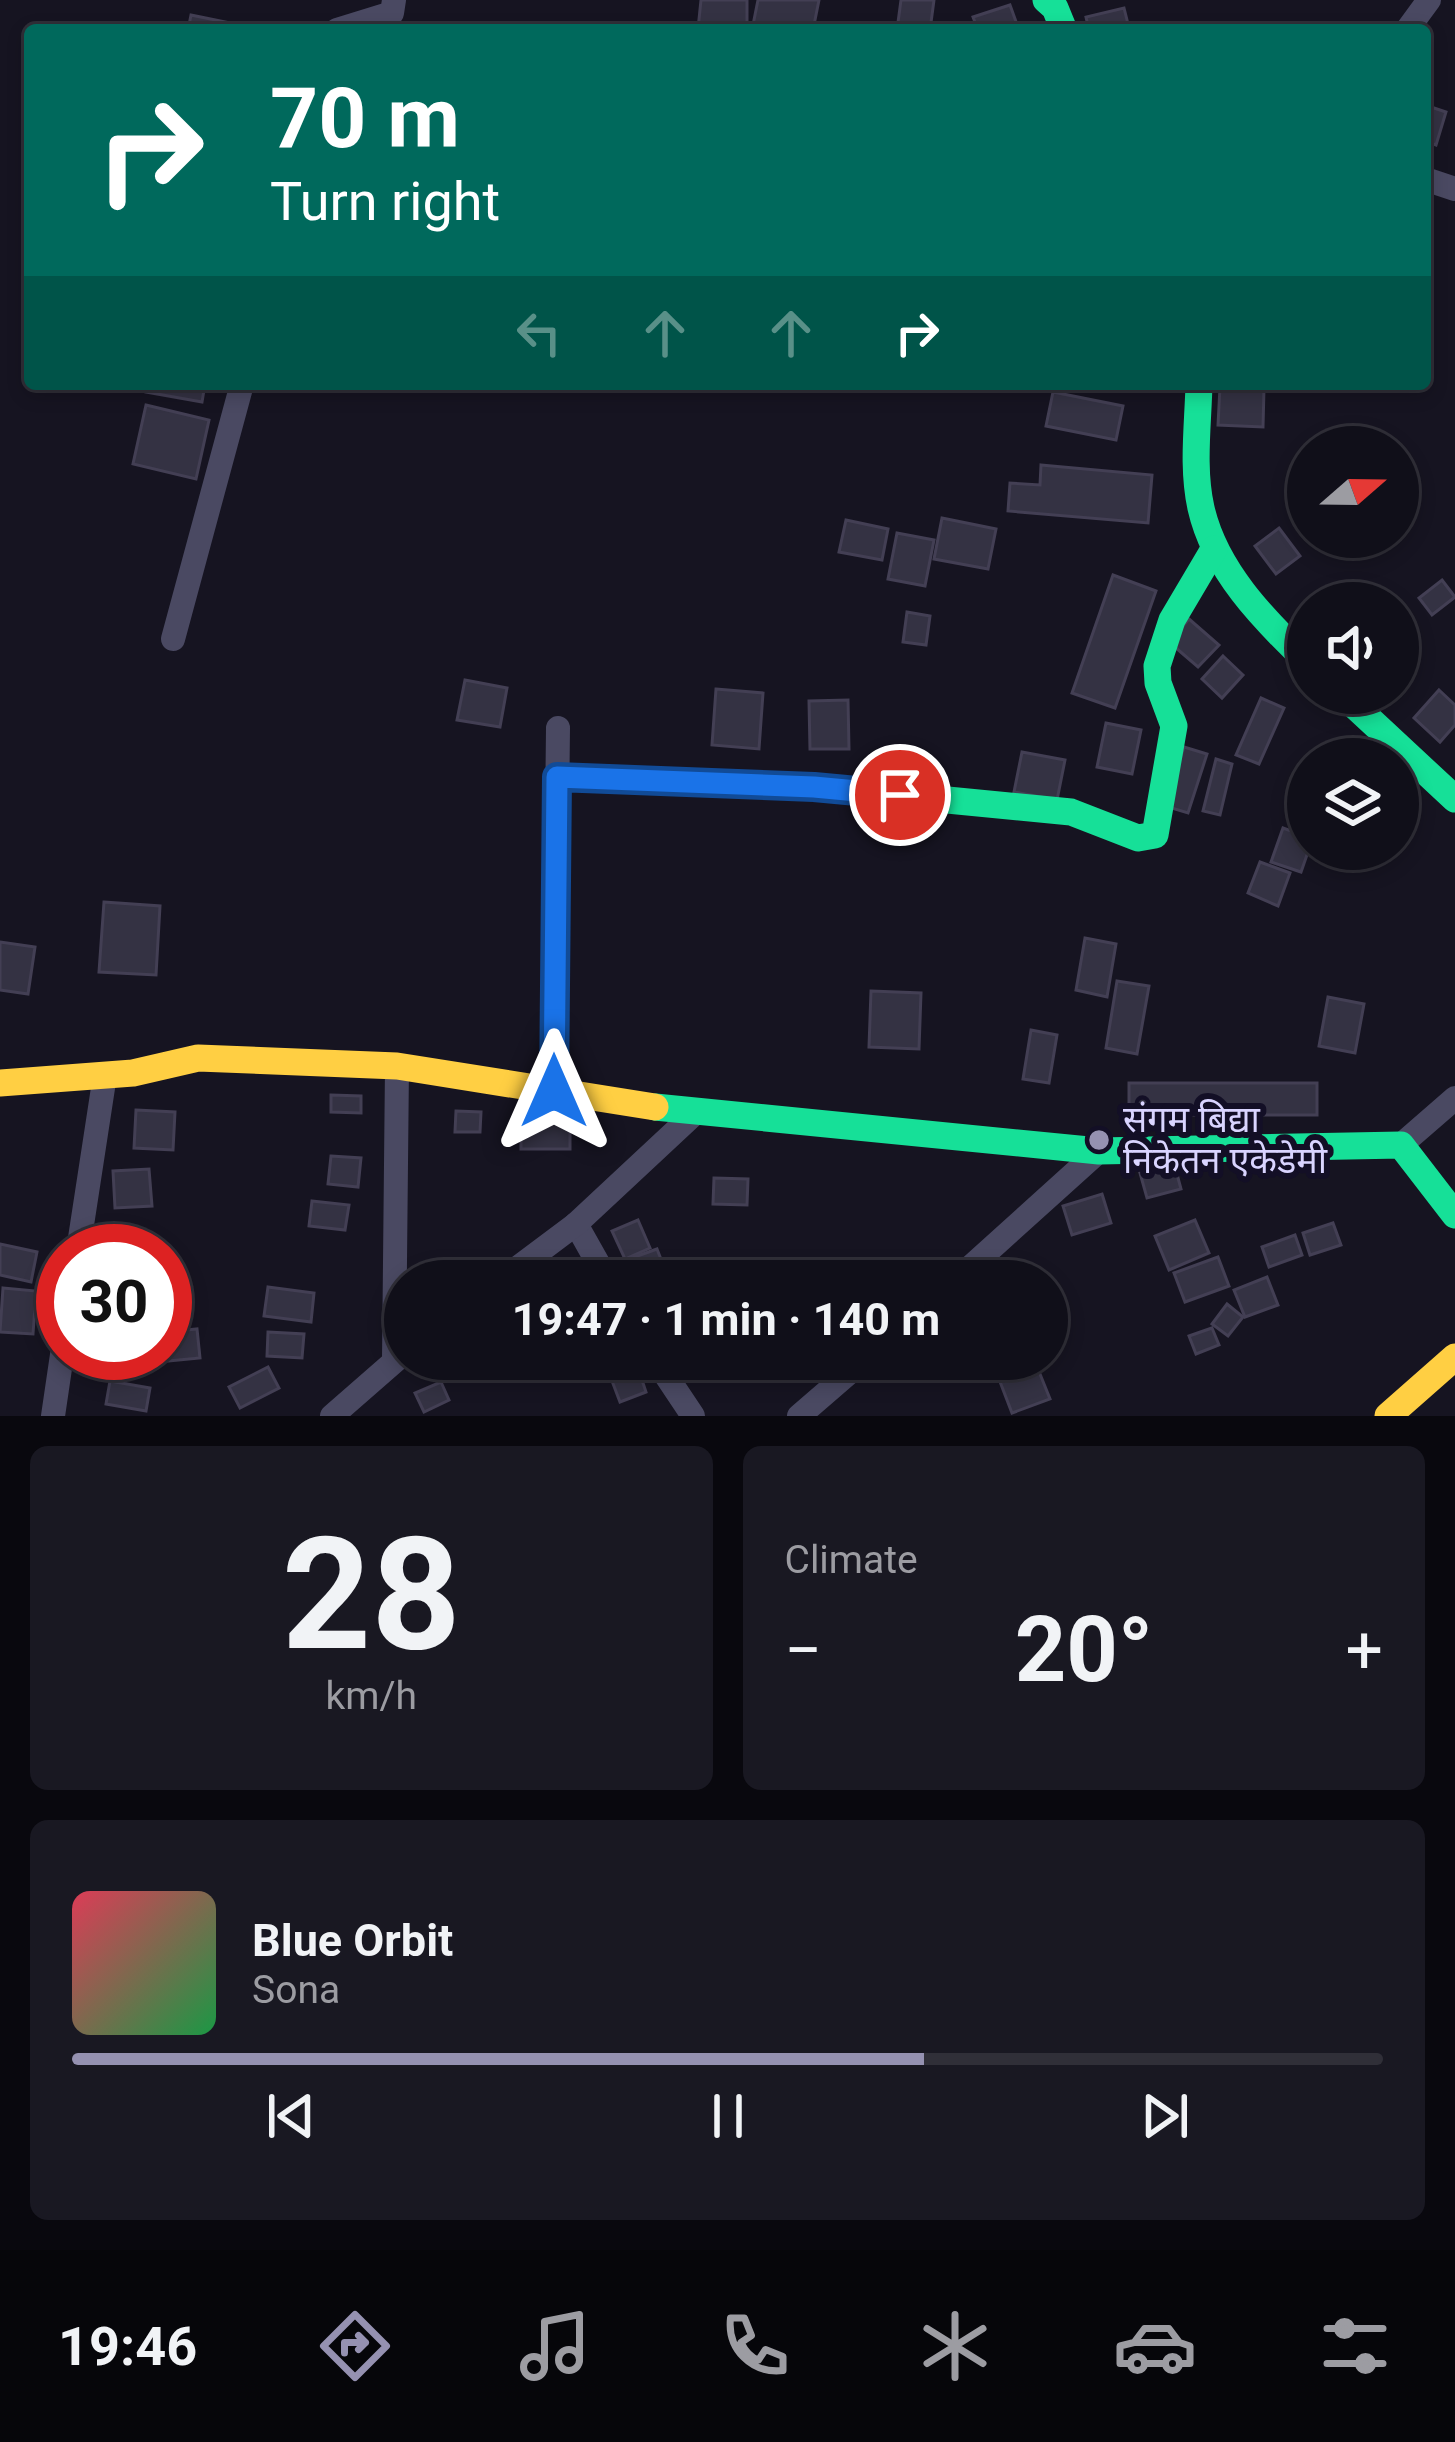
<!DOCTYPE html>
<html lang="en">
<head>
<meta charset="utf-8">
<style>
	:root { --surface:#100f19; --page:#191822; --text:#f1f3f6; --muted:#9c9ca2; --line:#302f38; --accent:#9591b1 }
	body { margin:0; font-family:Roboto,"Noto Sans Devanagari",sans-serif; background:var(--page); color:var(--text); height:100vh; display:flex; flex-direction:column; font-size:45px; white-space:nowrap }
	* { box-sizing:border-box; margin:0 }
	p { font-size:39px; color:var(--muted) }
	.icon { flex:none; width:66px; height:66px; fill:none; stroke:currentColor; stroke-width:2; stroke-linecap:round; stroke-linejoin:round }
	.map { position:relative; height:1416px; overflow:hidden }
	.sheet { display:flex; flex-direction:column; gap:30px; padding:30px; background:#09080e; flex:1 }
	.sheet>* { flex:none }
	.hud { position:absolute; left:24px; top:24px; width:1407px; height:366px; border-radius:12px; box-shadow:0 6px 18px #0003,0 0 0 3px var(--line); background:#00695c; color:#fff; overflow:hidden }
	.needle { width:78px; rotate:70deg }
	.buttons { position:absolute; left:1287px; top:426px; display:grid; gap:24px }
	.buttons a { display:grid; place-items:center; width:132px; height:132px; border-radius:50%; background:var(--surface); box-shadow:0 6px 18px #0003,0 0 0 3px var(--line); font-size:60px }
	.speed { position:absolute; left:36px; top:1224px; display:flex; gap:24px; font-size:60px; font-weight:700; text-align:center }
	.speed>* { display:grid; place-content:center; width:156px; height:156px; border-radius:50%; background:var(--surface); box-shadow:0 6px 18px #0003,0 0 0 3px var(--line); line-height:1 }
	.speed .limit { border:18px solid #d22; background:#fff; color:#111 }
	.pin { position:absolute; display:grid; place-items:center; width:102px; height:102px; color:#fff; margin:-51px; border:6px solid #fff; border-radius:50%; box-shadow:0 3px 12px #0007 }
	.me { position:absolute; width:132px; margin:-66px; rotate:0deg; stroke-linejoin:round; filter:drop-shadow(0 0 9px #0008) }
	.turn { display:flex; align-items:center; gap:42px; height:252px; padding:0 48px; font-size:54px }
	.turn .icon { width:156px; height:156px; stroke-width:2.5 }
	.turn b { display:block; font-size:84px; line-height:102px }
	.lanes { display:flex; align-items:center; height:114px; padding:0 48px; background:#0003; justify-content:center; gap:60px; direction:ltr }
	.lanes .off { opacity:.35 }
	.big { font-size:90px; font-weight:700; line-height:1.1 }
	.sheet .tile { flex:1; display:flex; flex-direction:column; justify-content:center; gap:18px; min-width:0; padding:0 42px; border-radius:18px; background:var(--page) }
	.sheet .dial { align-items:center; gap:0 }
	.dial b { font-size:156px; line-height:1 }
	.song { display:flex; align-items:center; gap:36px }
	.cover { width:144px; height:144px; border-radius:18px; background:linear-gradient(135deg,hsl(350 70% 55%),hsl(140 70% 35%)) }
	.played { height:12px; border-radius:6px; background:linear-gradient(90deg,var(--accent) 65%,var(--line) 65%) }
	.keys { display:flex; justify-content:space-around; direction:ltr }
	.heat { display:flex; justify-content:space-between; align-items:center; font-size:66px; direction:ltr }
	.sheet .tiles { flex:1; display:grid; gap:30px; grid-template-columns:1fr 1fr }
	.tile:last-child { grid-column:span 2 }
	.trip { position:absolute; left:384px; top:1260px; width:684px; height:120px; border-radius:60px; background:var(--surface); box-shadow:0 6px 18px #0003,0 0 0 3px var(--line); font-weight:700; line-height:120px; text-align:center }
	.tabs { display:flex; height:192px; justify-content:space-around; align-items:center; background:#06060a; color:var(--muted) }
	.tabs .icon { width:84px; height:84px }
	.tabs .current { color:var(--accent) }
	.tabs b { font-size:54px; color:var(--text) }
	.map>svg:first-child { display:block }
</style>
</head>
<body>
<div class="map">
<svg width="1455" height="1416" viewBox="0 0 1455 1416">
	<rect width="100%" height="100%" fill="#161421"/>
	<g fill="#343243" stroke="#433f54" stroke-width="3">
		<polygon points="701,0 747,0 747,30 698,29"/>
		<polygon points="758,0 819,0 813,30 752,30"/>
		<polygon points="901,0 934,0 930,30 897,30"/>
		<polygon points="1010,5 1019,30 978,30 973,17"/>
		<polygon points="1124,8 1128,24 1089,30 1086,17"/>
		<polygon points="191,15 264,30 188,30"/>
		<polygon points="1425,105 1446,112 1436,145 1425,141"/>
		<polygon points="148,384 205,384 202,402 146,392"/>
		<polygon points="1220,387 1264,388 1263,427 1218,425"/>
		<polygon points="1053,392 1123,406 1116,440 1046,426"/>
		<polygon points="146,405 209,420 196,479 133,464"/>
		<polygon points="1041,465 1152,475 1148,523 1008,511 1010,483 1040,485"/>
		<polygon points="942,518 996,529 988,569 934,559"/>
		<polygon points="846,520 888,529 882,560 839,552"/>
		<polygon points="1279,528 1300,556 1276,574 1255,546"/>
		<polygon points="897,533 934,540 925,586 888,579"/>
		<polygon points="1113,575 1156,591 1115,708 1072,693"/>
		<polygon points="1442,580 1455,597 1432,615 1419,598"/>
		<polygon points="907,612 930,616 926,645 903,642"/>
		<polygon points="1189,619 1219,645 1198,667 1169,642"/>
		<polygon points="1223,656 1243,675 1222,698 1202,679"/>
		<polygon points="465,680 507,688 500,727 457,720"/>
		<polygon points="716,689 763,693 759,749 712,745"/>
		<polygon points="1439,690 1455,705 1455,725 1440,742 1414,718"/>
		<polygon points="1261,698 1284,708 1259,764 1236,755"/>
		<polygon points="848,700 849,749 810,749 809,701"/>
		<polygon points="1106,723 1141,730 1132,774 1097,767"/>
		<polygon points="1184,747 1207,754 1188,813 1165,806"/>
		<polygon points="1022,752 1065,760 1057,800 1014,792"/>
		<polygon points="1216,759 1232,764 1220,815 1203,811"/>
		<polygon points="1283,828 1308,837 1309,849 1301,872 1271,862"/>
		<polygon points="1260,862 1290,873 1278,906 1248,893"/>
		<polygon points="104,902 160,906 156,975 99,972"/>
		<polygon points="1085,938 1116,944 1107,997 1076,990"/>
		<polygon points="0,942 35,947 28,994 0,990"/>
		<polygon points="1117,981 1149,986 1137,1054 1106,1048"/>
		<polygon points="871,991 921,993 919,1049 869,1047"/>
		<polygon points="1328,997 1364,1004 1355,1053 1319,1046"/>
		<polygon points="1031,1030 1057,1035 1049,1083 1023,1079"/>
		<rect x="1129" y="1083" width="188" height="32"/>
		<polygon points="331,1095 361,1096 361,1113 331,1112"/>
		<polygon points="136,1110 175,1112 173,1150 134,1148"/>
		<polygon points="456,1111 481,1112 480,1132 455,1132"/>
		<rect x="521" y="1114" width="49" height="35"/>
		<polygon points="331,1156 361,1158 358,1187 328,1184"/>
		<polygon points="1174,1163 1181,1189 1147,1198 1140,1173"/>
		<polygon points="149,1169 152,1206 115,1208 113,1171"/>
		<polygon points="714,1178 748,1179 747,1205 713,1204"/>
		<polygon points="1102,1194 1111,1223 1072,1235 1063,1206"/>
		<polygon points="312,1201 349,1205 345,1230 309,1226"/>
		<polygon points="638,1220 650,1248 625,1259 612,1231"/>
		<polygon points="1195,1220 1209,1253 1169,1270 1155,1236"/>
		<polygon points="1333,1223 1341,1245 1310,1255 1303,1233"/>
		<polygon points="1295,1235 1302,1255 1269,1267 1262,1247"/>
		<polygon points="0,1244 37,1252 31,1282 0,1275"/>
		<polygon points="657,1249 666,1272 638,1281 629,1259"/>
		<polygon points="1218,1257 1229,1286 1185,1302 1174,1273"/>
		<polygon points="1267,1277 1278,1305 1245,1317 1234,1290"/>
		<polygon points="268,1287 314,1293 311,1322 264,1316"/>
		<polygon points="3,1288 36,1291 33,1334 0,1332"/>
		<polygon points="1227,1304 1243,1317 1228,1336 1212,1324"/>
		<polygon points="1212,1328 1219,1345 1196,1354 1189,1336"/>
		<polygon points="197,1329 200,1358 157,1362 156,1353 165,1353 165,1332"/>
		<polygon points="268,1332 304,1334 302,1358 267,1356"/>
		<polygon points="471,1359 503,1359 506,1367 479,1379"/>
		<polygon points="1036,1364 1050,1399 1012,1413 999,1379"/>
		<polygon points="268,1367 279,1388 240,1408 229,1387"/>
		<polygon points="639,1371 646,1392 620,1402 612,1381"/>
		<polygon points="110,1381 150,1388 146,1411 106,1404"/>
		<polygon points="441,1382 449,1400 424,1412 415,1393"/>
	</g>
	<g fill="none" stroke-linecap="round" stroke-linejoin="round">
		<g stroke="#4a4962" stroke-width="24">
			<polyline points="337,30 392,13 394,0"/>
			<polyline points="1407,30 1429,0"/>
			<polyline points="1425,179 1455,189"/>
			<polyline points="173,639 242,384"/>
			<polyline points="554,1091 558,728"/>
			<polyline points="1401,1145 1455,1098"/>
			<polyline points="576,1224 608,1281"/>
			<polyline points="78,1251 105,1075"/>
			<polyline points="500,1281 576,1224 695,1113"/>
			<polyline points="955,1281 1099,1151"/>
			<polyline points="655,1359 693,1416"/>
			<polyline points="394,1360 397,1066"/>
			<polyline points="53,1416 63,1348"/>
			<polyline points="332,1416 403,1354"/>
			<polyline points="799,1416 865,1359"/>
		</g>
		<g stroke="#16e098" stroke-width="27">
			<polyline points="1046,0 1055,8 1064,30"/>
			<path d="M1199,384C1198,425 1192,468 1201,508C1215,570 1263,619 1308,662"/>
			<polyline points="1341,693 1455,799"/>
			<polyline points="557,777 814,787 1071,812 1138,838 1155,835 1174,726 1158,683 1157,666 1172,620 1214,549"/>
			<polyline points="655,1107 1099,1151 1401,1145 1455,1215"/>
		</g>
		<g stroke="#ffcf43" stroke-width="27">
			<polyline points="0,1083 133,1073 198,1058 397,1066 655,1107"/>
			<polyline points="1388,1416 1455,1357"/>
		</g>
	</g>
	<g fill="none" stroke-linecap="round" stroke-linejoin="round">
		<defs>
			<polyline id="route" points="554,1091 557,777 814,787 900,795"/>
		</defs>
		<use href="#route" stroke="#114b97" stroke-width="30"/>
		<use href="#route" stroke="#1a73e8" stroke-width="21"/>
	</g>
	<circle fill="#9591b1" stroke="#130f26" stroke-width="4.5" cx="1099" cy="1140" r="12"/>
	<g text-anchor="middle" stroke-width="12" stroke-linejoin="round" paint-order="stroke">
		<g font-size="36" fill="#d9d4ff" stroke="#130f26" text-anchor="start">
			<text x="1123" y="1132">संगम बिद्या<tspan x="1123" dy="41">निकेतन एकेडेमी</tspan></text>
		</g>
	</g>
</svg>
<div class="buttons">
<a><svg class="needle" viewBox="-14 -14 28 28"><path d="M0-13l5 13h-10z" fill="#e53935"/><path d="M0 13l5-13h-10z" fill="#9c9ca2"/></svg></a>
<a><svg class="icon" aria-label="sound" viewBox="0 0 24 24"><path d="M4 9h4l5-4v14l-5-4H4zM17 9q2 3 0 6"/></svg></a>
<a><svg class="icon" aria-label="layers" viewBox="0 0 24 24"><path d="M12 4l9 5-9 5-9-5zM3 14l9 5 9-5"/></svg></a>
</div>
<div class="speed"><div class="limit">30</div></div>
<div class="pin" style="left:900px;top:795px;background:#d93025"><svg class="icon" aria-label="arrive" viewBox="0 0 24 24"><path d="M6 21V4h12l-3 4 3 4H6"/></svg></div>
<svg class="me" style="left:554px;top:1091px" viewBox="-20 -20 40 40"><path d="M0-17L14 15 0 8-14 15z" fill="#1a73e8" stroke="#fff" stroke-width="4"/></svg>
<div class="trip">19:47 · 1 min · 140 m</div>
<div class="hud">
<div class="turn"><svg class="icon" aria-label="right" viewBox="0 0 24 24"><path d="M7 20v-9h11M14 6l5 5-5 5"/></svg><div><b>70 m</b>Turn right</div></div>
<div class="lanes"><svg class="icon off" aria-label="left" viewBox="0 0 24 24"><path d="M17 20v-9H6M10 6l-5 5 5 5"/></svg><svg class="icon off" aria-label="ahead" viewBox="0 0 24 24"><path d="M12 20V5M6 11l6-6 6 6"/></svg><svg class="icon off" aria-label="ahead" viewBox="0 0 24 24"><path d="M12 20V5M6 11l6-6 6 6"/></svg><svg class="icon" aria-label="right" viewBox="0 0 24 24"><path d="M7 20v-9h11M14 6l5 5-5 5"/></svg></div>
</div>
</div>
<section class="sheet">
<div class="tiles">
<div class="tile dial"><b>28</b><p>km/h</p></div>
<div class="tile"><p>Climate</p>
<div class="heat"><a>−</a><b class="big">20°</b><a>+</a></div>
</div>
<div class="tile">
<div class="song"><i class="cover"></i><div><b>Blue Orbit</b><p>Sona</p></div></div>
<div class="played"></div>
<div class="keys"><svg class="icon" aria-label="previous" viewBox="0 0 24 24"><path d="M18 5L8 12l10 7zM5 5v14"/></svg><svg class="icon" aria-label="pause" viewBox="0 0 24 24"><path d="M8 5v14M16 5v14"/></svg><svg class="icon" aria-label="next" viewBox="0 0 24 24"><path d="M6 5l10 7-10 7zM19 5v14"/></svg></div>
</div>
</div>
</section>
<nav class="tabs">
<b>19:46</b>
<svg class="icon current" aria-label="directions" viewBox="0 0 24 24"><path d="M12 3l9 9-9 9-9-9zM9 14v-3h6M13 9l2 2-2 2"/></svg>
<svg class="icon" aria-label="music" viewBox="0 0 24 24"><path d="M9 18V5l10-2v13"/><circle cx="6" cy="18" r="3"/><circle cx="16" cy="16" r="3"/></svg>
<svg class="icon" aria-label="phone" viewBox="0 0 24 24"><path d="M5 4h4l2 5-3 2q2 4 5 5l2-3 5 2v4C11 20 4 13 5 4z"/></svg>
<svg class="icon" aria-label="climate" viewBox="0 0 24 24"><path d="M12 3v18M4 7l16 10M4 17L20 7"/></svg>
<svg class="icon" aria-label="car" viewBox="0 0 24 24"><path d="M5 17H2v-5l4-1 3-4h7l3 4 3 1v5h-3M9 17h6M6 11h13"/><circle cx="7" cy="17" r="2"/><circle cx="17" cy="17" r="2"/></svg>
<svg class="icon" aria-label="filters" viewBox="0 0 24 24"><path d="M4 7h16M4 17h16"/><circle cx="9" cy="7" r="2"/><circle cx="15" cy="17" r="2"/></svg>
</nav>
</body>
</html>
